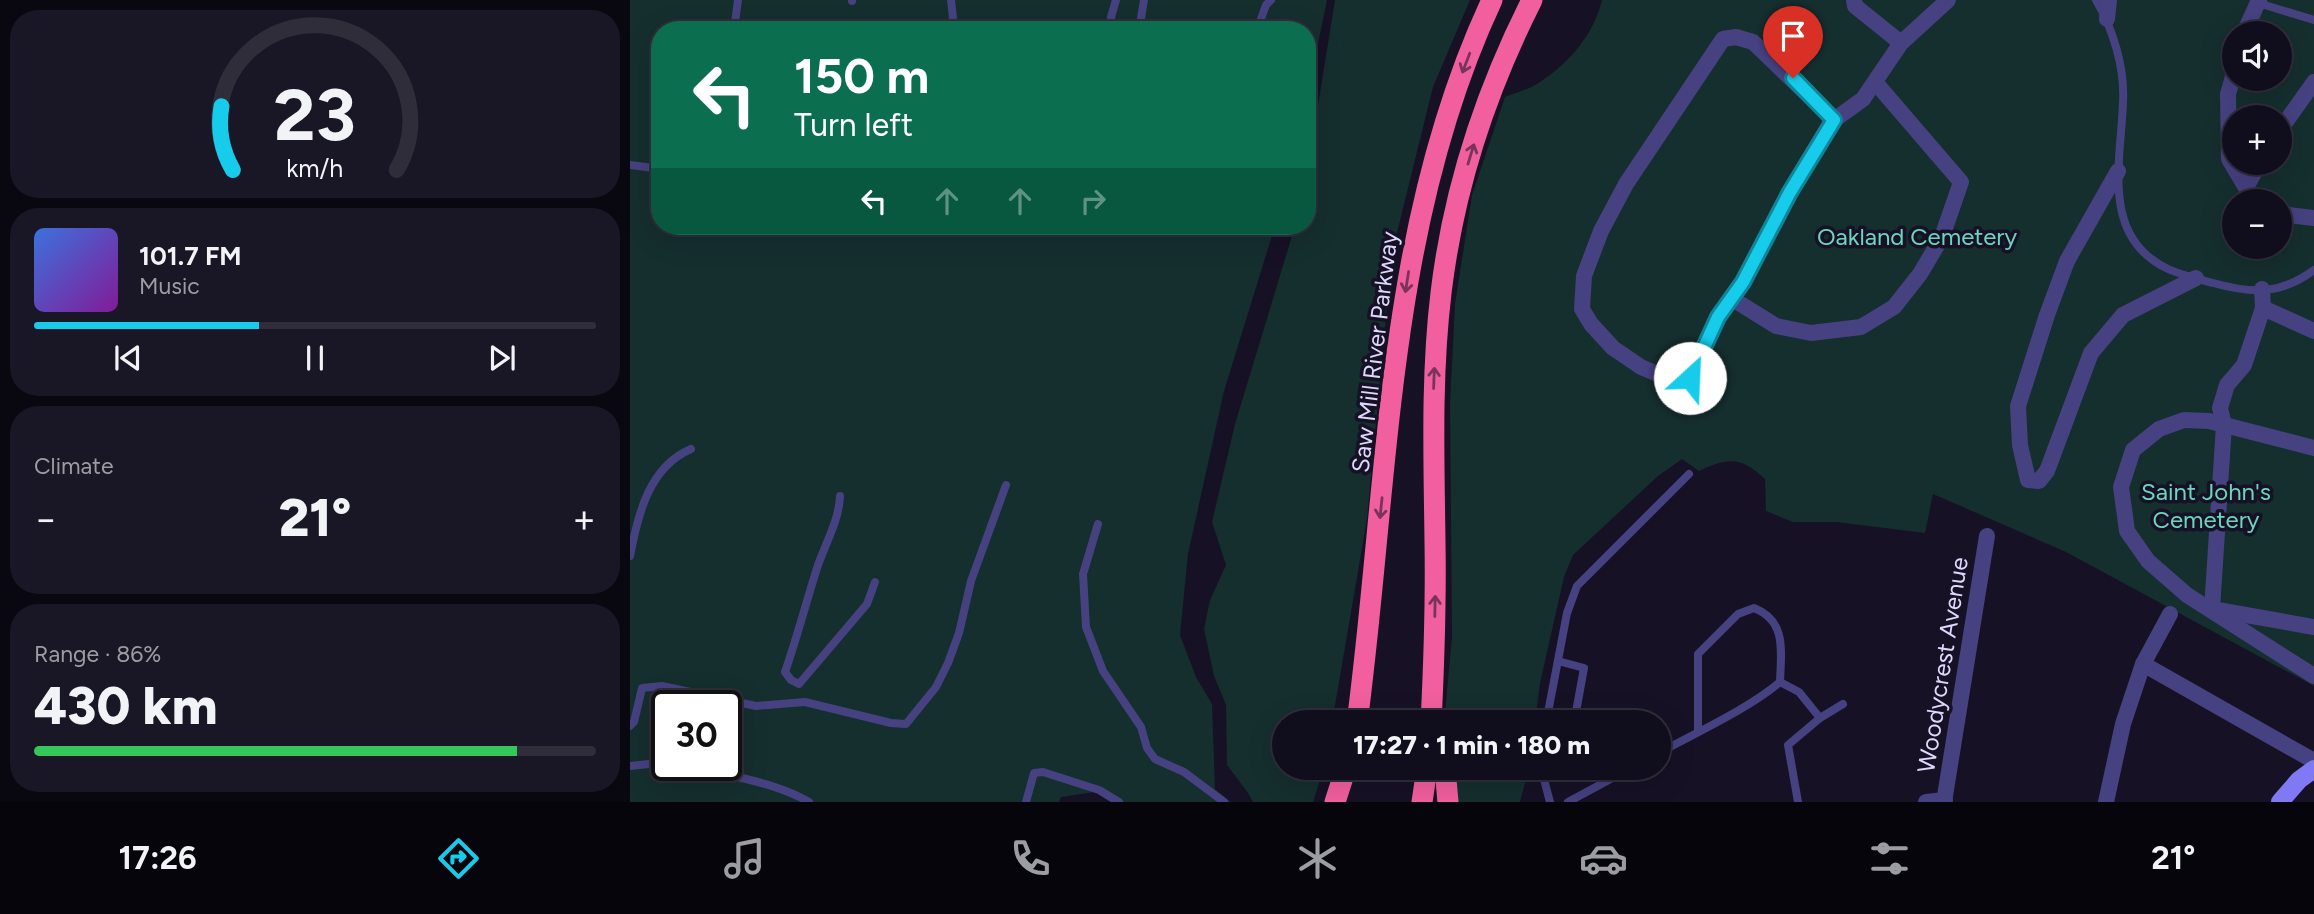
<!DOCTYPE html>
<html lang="en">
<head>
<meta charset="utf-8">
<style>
	:root { --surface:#100d1c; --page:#191625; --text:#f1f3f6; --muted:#9c9ca3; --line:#302d3b; --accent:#16ccea }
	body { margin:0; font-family:Figtree,sans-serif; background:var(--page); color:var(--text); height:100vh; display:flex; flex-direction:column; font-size:26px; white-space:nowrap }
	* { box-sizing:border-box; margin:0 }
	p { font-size:23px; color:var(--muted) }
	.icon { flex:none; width:38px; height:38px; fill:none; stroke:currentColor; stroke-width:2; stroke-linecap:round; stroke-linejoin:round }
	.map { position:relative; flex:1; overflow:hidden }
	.sheet { display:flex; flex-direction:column; gap:10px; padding:10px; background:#09070f; width:630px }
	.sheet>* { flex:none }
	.hud { position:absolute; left:21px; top:21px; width:665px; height:214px; border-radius:28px; box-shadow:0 7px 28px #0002,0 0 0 2px var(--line); background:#0b6e4f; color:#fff; overflow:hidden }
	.fabs { position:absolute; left:1592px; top:21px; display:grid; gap:14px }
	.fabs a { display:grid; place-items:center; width:70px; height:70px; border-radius:50%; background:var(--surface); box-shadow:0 7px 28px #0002,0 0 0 2px var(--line); font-size:35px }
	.speed { position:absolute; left:21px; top:690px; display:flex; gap:14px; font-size:35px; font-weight:700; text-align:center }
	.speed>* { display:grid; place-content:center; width:91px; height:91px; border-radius:50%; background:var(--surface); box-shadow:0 7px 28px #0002,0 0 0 2px var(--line); line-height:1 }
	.speed .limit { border:4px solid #111; border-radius:10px; background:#fff; color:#111 }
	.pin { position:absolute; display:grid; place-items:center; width:60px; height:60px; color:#fff; margin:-72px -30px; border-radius:50% 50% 50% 0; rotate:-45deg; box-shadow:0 0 7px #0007 }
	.pin .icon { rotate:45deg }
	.me { position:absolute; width:77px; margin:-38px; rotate:25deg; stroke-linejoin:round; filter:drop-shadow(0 0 5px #0008) }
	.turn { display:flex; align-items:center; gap:24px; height:147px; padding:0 28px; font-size:32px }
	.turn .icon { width:91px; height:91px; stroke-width:2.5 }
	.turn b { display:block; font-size:49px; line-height:60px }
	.lanes { display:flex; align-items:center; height:66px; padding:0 28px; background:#0003; justify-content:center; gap:35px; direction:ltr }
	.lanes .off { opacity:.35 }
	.big { font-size:52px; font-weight:800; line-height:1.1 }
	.sheet .tile { flex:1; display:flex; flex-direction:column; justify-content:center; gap:10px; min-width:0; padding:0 24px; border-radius:28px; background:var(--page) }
	.sheet .dial { align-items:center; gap:0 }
	.dial svg { height:182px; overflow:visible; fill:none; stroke:var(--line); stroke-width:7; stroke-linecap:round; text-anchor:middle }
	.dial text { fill:var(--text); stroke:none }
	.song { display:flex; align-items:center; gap:21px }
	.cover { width:84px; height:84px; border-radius:10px; background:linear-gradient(135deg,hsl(220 70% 55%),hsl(290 70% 35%)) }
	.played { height:7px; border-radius:4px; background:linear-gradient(90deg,var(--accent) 40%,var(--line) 40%) }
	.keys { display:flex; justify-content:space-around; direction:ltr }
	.heat { display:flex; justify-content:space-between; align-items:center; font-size:38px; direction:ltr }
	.charge { height:10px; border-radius:5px; background:linear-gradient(90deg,#34c759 86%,var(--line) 0) }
	.trip { position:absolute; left:642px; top:710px; width:399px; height:70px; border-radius:35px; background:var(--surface); box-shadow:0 7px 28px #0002,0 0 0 2px var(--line); font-weight:800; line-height:70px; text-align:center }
	.tabs { display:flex; height:112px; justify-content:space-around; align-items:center; background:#06050b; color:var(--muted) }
	.tabs .icon { width:49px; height:49px }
	.tabs .current { color:var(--accent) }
	.tabs b { font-size:32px; color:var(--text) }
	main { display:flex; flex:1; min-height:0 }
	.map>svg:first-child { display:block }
</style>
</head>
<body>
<main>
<section class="sheet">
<div class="tile dial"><svg viewBox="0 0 100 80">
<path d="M14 69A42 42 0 1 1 86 69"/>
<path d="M14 69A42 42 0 0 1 9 41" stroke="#16ccea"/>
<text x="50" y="56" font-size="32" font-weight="700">23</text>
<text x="50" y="72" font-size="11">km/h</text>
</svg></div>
<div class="tile">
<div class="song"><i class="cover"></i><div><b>101.7 FM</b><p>Music</p></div></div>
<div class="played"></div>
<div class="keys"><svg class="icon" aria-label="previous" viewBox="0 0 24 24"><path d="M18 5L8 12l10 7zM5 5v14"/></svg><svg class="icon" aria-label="pause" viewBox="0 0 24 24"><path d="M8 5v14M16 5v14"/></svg><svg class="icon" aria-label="next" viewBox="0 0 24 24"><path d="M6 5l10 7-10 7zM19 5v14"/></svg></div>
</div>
<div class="tile"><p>Climate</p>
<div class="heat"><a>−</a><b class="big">21°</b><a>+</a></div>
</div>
<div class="tile"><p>Range · 86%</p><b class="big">430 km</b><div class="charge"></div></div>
</section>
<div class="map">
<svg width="1684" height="802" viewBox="0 0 1684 802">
	<rect width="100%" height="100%" fill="#161125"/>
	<g fill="#152e2e" fill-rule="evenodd">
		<path d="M0,0H697L677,97V30H30V226H645L594,391L558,554L550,635L566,677L582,704L585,789L601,802H480L465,792L431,797L429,802H0ZM37,705H96V765H37Z"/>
		<polygon points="705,0 840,0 803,87 762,253 737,519 702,723 654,723 654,768 694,768 683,802 623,802 618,793 597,765 596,705 584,676 574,629 580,600 596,565 582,522 605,424 665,226 677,226 677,173"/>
		<path d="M972,0H1684V686L1436,552L1303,494L1295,533L1206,522H1163L1136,511L1135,479C1111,457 1099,457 1069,471L1052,459L1028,476L943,555L934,577L910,683L905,723H814L822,637L820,403L825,304L842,195L875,97C886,93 900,89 910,82C939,63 964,34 972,0ZM1605,33H1650V79H1605ZM1605,117H1650V163H1605ZM1605,201H1650V247H1605Z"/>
		<polygon points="809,768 899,768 890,802 806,802"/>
	</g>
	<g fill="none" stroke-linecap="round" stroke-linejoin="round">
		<g stroke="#464180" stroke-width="8">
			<path d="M1466,0C1483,29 1495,68 1493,102C1491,161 1470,237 1538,269C1551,275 1569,279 1583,283C1623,294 1650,295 1684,270"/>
			<polyline points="222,1 222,0"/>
			<polyline points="1628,3 1684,20"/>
			<polyline points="104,30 108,0"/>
			<polyline points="321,30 323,18 321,0"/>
			<polyline points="482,30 481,17 486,0"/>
			<polyline points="509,30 514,0"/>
			<polyline points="627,30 636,5 641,0"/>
			<polyline points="0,165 24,168 30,164"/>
			<path d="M210,496C209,521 195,544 187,568C176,603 167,637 155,672L161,680L169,684L237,604L245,582"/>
			<polyline points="468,524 453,574 456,627 473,671 511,727 517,748 525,759 554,772 594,802"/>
			<path d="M0,556C8,514 19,467 61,449"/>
			<polyline points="928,661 954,668 944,723"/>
			<polyline points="1150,682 1169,692 1190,718 1158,745 1168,802"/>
			<polyline points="1190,718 1213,704"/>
			<polyline points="916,723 937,613 947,586 1059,474"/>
			<polyline points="0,726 4,722 12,688 32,686 126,706 175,702 261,723 276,724 306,687 318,663 329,633 341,581 376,485"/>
			<path d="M1029,753C1067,732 1118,709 1150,682C1151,651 1157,621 1124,608L1108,614L1068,654V731"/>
			<path d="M63,765C102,778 143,781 179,802"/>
			<polyline points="0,766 37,762"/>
			<polyline points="911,768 920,802"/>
			<polyline points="912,776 924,768"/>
			<polyline points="396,802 404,773 413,772 469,790 489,802"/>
			<polyline points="938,802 1001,768"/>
		</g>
		<g stroke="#464180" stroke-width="16">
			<polyline points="1224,0 1225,6 1271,43"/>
			<polyline points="1477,19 1479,0"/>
			<polyline points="1614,33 1629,0"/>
			<polyline points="1605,70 1598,94 1599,159 1619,193 1634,201"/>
			<polyline points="1204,120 1123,42 1106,37 1093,39 996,184 971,231 954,276 952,309 961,324 983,348 1011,367 1032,376 1060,378 1089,317 1113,282 1160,192 1201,122 1204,120 1233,99 1271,43 1318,0"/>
			<polyline points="1650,130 1684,82"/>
			<polyline points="1488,171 1437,261 1417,315 1388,406 1390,445 1398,480 1409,481 1417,471 1461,353 1493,315 1566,278"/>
			<polyline points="1616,187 1630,163"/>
			<polyline points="1650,210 1658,215 1684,218"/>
			<polyline points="1632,289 1633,308 1614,365 1597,385 1590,408 1594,425 1582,609 1684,627"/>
			<polyline points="1101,298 1146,326 1181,333 1231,327 1264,307 1290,274 1312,237 1331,182 1245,82"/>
			<polyline points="1633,308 1684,331"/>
			<polyline points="1684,448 1579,421 1554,420 1529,429 1503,450 1491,487 1497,531 1518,561 1557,595 1684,676"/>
			<polyline points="1513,664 1684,761"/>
			<polyline points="1296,802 1315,800"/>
			<polyline points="1314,802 1357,536"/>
			<polyline points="1476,802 1493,724 1513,664 1540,614"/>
		</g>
		<polyline stroke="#8178f3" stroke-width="18" points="1650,802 1669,780 1684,769"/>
		<g stroke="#f15f9e" stroke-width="21">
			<path d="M727,723C759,480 756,226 862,0"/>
			<path d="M801,723C804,663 806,603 805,542C804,459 801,376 811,293C823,192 856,91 902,0"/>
			<polyline points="815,768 818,802"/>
			<polyline points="705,802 716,768"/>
			<polyline points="792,802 797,768"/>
		</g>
	</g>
	<defs><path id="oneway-shaft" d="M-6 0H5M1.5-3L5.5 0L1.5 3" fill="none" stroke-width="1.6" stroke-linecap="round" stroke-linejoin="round" transform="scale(1.75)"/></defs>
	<g stroke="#79345b">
		<use href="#oneway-shaft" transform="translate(836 63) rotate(111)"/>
		<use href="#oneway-shaft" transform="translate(841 154) rotate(-73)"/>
		<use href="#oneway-shaft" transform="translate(777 282) rotate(99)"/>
		<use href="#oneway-shaft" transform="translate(804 378) rotate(-88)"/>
		<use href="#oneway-shaft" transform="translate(751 508) rotate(96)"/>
		<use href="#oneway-shaft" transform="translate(805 606) rotate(-89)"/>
	</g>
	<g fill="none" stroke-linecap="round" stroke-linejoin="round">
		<defs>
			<polyline id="route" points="1060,378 1088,317 1113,282 1160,192 1204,120 1163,78"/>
		</defs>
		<use href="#route" stroke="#0e8598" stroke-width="18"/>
		<use href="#route" stroke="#16ccea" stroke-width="12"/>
	</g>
	<g text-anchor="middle" stroke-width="7" stroke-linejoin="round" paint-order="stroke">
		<g font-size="24" fill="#6bd6bf" stroke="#161125">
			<text x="1287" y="245">Oakland Cemetery</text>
			<text x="1576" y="500">Saint John's<tspan x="1576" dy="28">Cemetery</tspan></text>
		</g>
		<g font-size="24" fill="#ded9fc" stroke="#161125">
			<text transform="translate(745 352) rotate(-83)" y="8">Saw Mill River Parkway</text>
			<text transform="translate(1313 665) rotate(-81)" y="8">Woodycrest Avenue</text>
		</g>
	</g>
</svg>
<div class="fabs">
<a><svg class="icon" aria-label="sound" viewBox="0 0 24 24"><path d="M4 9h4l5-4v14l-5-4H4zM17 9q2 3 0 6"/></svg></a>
<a>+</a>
<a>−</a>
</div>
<div class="speed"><div class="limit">30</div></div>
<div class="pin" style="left:1163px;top:78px;background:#d93025"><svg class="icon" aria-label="arrive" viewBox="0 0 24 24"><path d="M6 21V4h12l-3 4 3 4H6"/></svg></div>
<svg class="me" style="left:1060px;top:378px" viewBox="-20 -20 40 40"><circle r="19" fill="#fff"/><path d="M0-13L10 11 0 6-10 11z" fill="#16ccea"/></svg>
<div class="trip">17:27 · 1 min · 180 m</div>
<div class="hud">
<div class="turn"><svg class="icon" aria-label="left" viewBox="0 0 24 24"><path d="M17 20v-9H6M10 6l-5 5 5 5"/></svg><div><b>150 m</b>Turn left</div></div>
<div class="lanes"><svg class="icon" aria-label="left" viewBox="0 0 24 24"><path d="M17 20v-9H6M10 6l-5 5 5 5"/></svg><svg class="icon off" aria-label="ahead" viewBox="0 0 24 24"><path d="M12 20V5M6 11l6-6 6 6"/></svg><svg class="icon off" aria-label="ahead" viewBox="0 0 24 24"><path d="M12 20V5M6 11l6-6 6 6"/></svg><svg class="icon off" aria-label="right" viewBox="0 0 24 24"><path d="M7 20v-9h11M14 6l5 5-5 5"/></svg></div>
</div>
</div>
</main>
<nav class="tabs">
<b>17:26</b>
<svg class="icon current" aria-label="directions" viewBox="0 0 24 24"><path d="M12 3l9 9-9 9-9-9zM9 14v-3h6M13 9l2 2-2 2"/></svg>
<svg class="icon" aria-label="music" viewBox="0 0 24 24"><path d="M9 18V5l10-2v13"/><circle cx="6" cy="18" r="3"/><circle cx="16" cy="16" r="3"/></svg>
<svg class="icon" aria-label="phone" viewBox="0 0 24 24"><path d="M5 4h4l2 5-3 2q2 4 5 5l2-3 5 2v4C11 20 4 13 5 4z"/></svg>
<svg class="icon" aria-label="climate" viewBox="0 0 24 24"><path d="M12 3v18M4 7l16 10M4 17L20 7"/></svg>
<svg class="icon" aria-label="car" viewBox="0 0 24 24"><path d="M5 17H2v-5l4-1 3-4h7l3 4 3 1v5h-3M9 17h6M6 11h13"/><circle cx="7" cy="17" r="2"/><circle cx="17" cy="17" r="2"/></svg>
<svg class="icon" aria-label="filters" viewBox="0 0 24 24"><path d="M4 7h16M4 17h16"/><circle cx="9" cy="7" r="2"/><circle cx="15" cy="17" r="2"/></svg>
<b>21°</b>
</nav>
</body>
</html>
